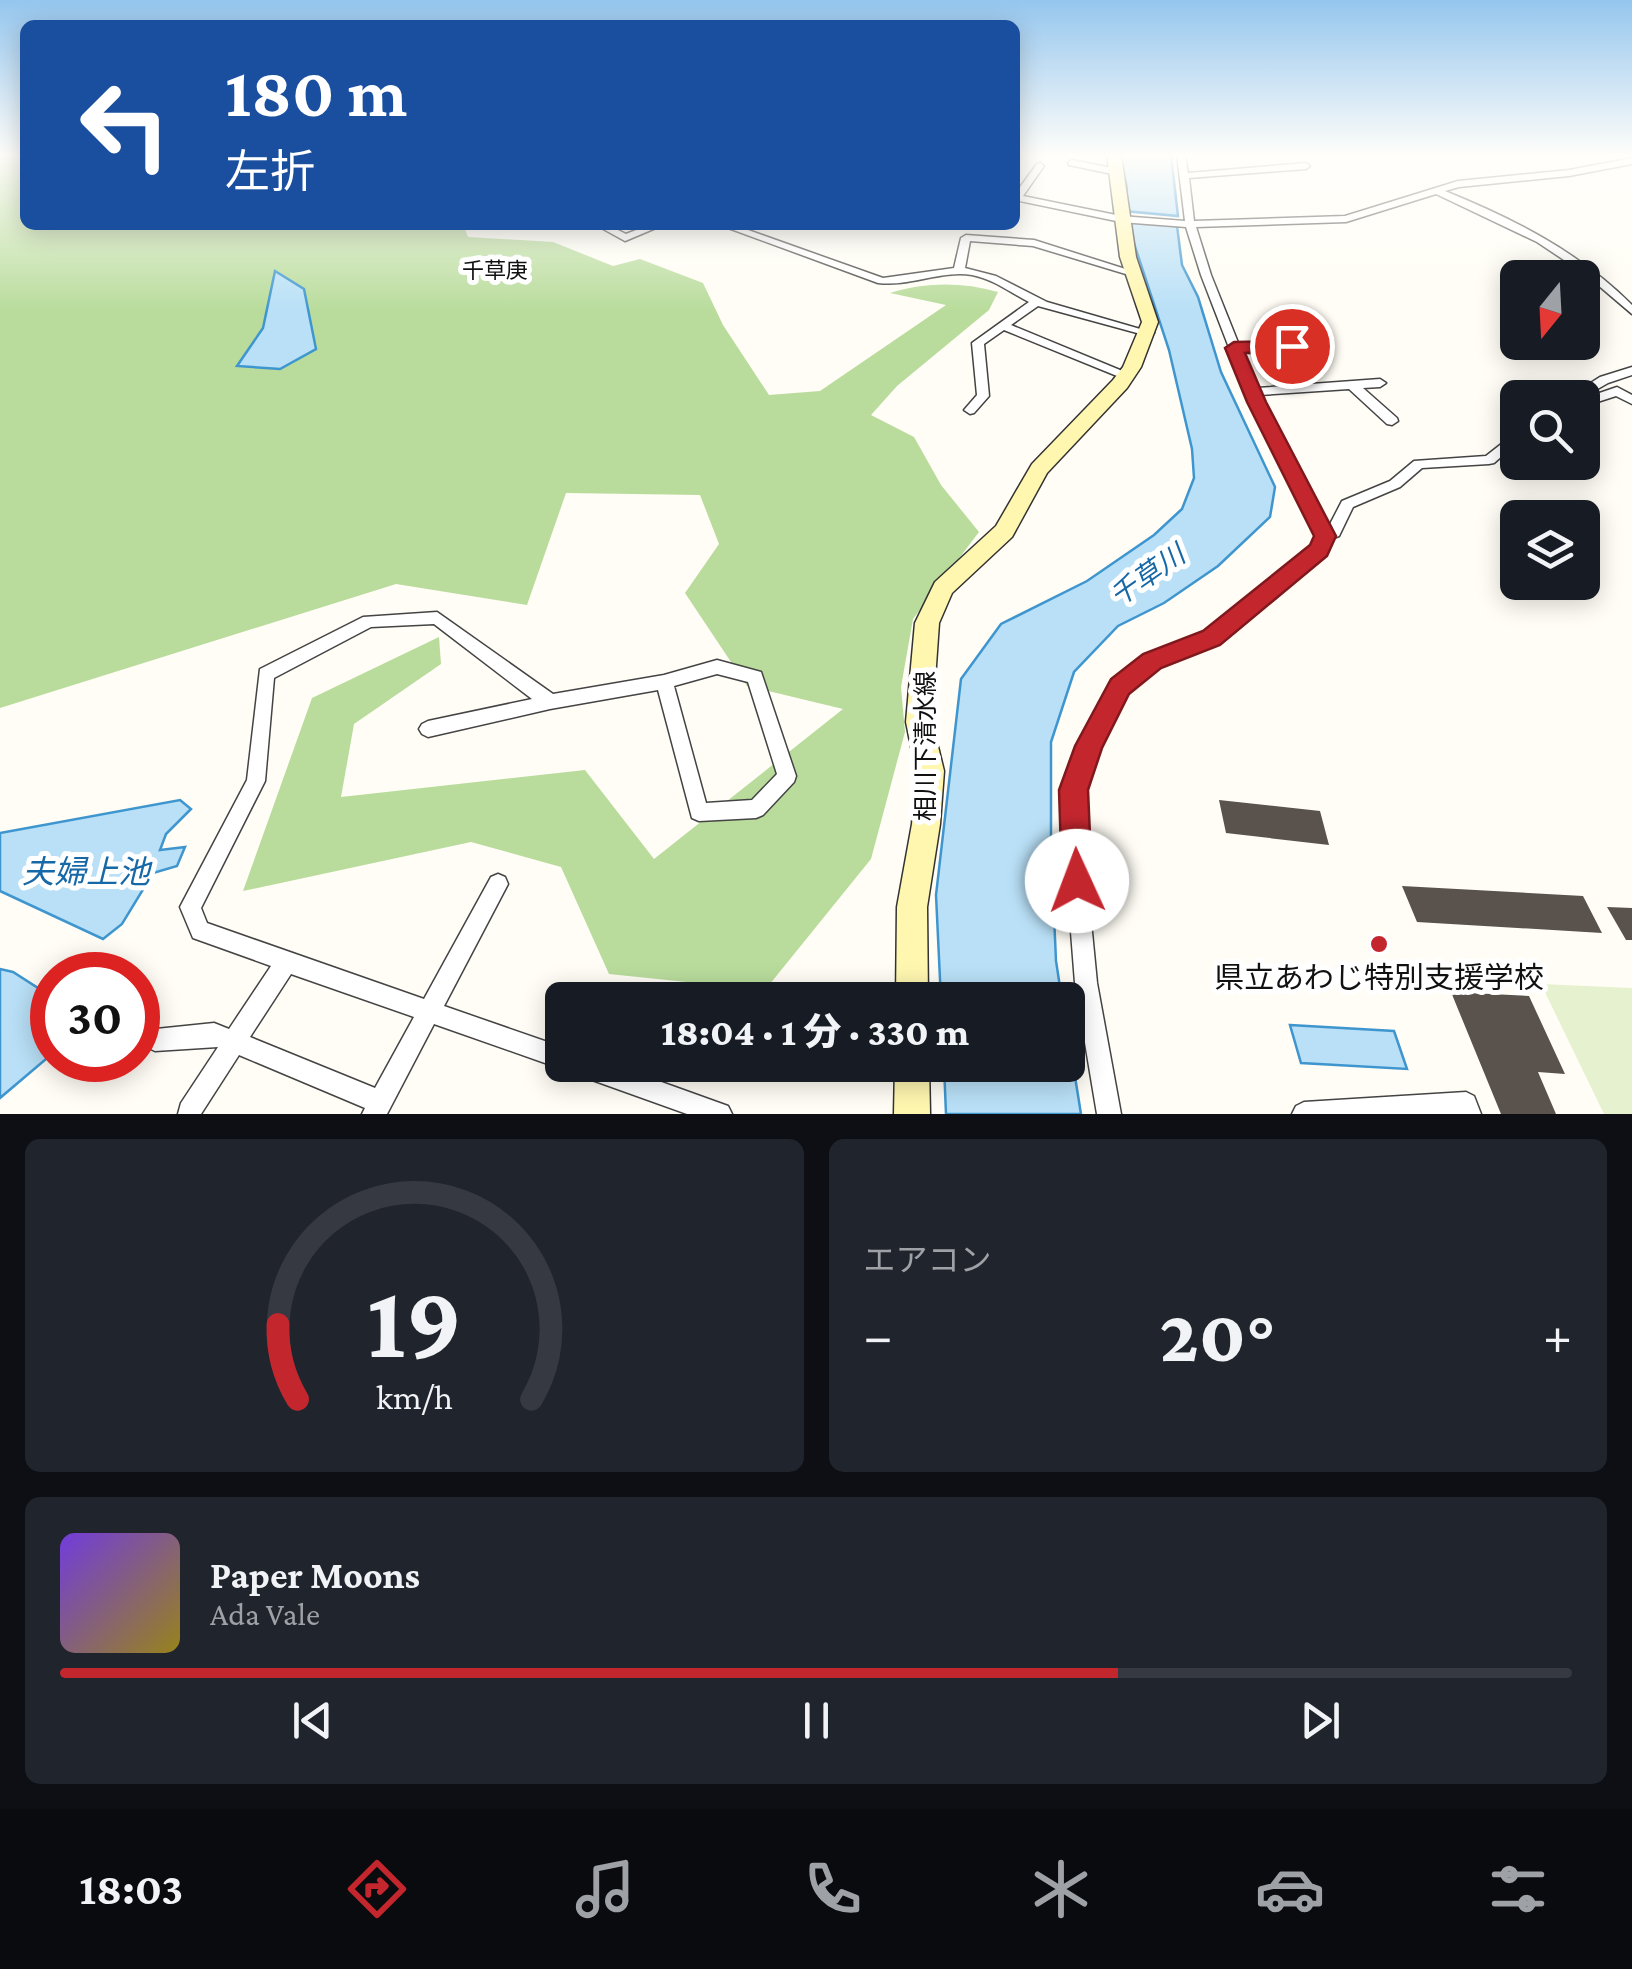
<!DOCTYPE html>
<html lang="ja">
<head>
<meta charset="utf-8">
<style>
	:root { --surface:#171b24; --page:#20242c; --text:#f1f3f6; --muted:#9ea1a6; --line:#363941; --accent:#c4262e }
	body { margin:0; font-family:"Crimson Pro","Noto Sans JP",serif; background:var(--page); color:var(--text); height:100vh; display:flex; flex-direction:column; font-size:38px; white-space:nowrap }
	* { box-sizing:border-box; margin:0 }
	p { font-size:32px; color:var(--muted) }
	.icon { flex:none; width:55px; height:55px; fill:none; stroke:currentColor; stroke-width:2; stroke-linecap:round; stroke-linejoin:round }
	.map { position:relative; height:1114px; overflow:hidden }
	.details { display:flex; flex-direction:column; gap:25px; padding:25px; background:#0d0f14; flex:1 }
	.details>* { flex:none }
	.guide { position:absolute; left:20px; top:20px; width:1000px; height:210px; border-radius:15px; box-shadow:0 5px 25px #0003; background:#1a4fa0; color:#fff; overflow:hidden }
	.needle { width:65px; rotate:198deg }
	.buttons { position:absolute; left:1500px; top:260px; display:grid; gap:20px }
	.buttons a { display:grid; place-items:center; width:100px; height:100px; border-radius:15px; background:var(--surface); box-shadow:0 5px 25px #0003; font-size:50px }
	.speed { position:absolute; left:30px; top:952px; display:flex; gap:20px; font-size:50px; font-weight:700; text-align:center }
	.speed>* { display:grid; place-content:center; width:130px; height:130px; border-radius:50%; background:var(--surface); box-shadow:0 5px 25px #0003; line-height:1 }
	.speed .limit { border:15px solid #d22; background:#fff; color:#111 }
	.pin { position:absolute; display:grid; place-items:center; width:85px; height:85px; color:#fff; margin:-42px; border:5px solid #fff; border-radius:50%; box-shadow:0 2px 10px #0007 }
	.me { position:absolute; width:110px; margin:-55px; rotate:358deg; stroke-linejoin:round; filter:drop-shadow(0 0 8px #0008) }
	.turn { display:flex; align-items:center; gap:35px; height:210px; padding:0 40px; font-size:45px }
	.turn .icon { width:130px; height:130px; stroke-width:2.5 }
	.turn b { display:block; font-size:70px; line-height:85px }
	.big { font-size:75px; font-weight:800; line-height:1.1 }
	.details .widget { flex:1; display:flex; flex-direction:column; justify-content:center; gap:15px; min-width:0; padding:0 35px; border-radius:15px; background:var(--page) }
	.details .dial { align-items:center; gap:0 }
	.dial svg { height:260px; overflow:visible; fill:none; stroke:var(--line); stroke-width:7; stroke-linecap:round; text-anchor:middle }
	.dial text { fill:var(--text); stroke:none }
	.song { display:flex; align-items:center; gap:30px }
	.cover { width:120px; height:120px; border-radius:15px; background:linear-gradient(135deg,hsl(260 70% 55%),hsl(50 70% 35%)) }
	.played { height:10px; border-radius:5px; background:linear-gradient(90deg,var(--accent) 70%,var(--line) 70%) }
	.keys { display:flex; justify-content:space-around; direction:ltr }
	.heat { display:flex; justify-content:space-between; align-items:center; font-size:55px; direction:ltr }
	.details .tiles { flex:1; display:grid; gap:25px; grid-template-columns:1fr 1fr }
	.widget:last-child { grid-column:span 2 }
	.trip { position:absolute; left:545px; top:982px; width:540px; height:100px; border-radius:15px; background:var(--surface); box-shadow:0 5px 25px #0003; font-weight:800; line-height:100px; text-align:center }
	.dock { display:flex; height:160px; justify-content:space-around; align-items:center; background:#090b0e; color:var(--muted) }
	.dock .icon { width:70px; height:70px }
	.dock .current { color:var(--accent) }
	.dock b { font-size:45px; color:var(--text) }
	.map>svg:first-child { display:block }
</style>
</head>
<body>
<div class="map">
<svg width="1632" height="1114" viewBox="0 0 1632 1114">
	<rect width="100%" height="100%" fill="#fffdf5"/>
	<path fill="#b9dc9c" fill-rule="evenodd" d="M0,155H25V225H463L468,237L553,242L613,266L640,259L703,283L723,325L769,395L820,391L946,305L890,293C926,282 962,282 998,292L989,310L897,386L871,415L914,437L941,485L979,532L913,619L901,687L905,732L871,859L765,990L609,974L561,867L471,842L243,891L312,698L439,637L441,664L354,724L341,797L585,770L654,859L843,709L747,686L685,593L719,544L700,495L566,493L527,605L396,584L0,708ZM276,271L280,369L238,365L263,328Z"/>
	<polygon fill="#e6f2cf" points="1541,984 1632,988 1632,1114 1604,1114"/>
	<g fill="#b9e0f7" stroke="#3f96cf" stroke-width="2.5">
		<polygon points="1119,155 1171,155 1178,216 1125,211 1127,187"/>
		<polygon points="1136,222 1177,226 1182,265 1198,297 1221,372 1275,487 1270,517 1218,566 1164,603 1118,626 1074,672 1051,742 1051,846 1056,961 1062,1000 941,1000 936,895 961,679 1001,624 1087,581 1154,535 1182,509 1194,478 1192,449 1169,350 1128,225"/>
		<polygon points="275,271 304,289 316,349 280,369 237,366 263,328"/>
		<polygon points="180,800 191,809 166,834 160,850 185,847 177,866 153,873 122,924 103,939 0,891 0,833"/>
		<polygon points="0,969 13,972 52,997 52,1054 0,1098"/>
		<polygon points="1290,1025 1394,1031 1407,1069 1301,1063"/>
		<polygon points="1068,1033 1081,1114 946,1114 944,1065 1068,1065"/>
	</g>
	<g fill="#5a524d">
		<polygon points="1219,800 1320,811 1329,845 1226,833"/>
		<polygon points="1402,886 1583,896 1602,933 1417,922"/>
		<polygon points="1607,907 1632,908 1632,940 1626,940"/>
		<polygon points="1451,992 1529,996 1565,1074 1538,1072 1556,1114 1501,1114"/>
	</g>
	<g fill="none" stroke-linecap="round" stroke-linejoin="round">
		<defs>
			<g id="street">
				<path d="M1177,155H1185L1188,173L1306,163L1310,166L1306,169L1189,178L1194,221L1345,216L1458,181L1569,170L1632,158V164L1569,176L1459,187L1445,191C1514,219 1579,252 1632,305V314L1585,274L1537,242L1436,194L1346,222L1196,227L1211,275L1239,345L1259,346L1325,339L1331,342L1325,345L1259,354L1242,352L1257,388L1380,379L1386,383L1380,387L1363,388L1397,418L1398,421L1392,425L1387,424L1349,389L1260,395L1328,528L1342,501L1390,481L1414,461L1486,456L1518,431V442L1494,463L1489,464L1422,468L1400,487L1353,507L1339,536L1331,539L1324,554L1217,643L1158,666L1126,692L1098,747L1083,790L1087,881L1097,983L1121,1114H1097L1075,983L1067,881L1065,790L1080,746L1114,682L1146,656L1205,633L1313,547L1318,536L1250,402L1201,275L1186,227L1121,222L1015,200V194L1037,164L1040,163L1044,166L1023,196L1121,216L1185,221Z"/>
				<polygon points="1072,160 1117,169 1121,172 1117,175 1069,165 1068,163"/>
				<polygon points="596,225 608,225 626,234 649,225 663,225 625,241"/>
				<path d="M720,225H734L883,278L954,268L961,238L966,235L1034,240L1138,273L1129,275L1033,246L970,241L965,268L996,276L1047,302L1154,333L1148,336L1038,306L1011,325L1132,375L1126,379L1122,378L1004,330L984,344L989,396L974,413L970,414L964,410L977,395L972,343L1029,302C1011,293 993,279 972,275C941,270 910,287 878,283Z"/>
				<polygon points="1632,367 1632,375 1608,383 1582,398 1567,398 1600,377"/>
				<polygon points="1617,387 1632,395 1632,404 1616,396 1582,407 1582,399"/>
				<path d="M437,612L553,694L664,675L717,660L761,672L796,776L794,782L763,815L756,818L699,821L692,818L658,690L550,709L428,737L422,734L419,729L422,724L428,721L532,699L434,624L371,627L274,678L265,781L201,908L207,923L424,999L491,877L498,874L505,877L508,884L444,1006L562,1047V1065H614L728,1106L732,1114H687L581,1076L573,1073L570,1066L562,1069L434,1024L387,1114H362L365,1108L239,1055L201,1114H178L181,1103L218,1047L155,1051L138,1043V1020L156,1029L214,1023L229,1029L271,966L193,938L180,907L247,780L260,669L363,617ZM717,674L748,682L777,774L752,800L706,803L674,686ZM291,974L414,1017L375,1088L250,1037Z"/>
				<polygon points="1466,1092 1474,1096 1481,1114 1292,1114 1296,1106 1304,1102"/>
			</g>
			<g id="secondary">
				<polygon points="1107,155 1121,155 1136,257 1158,322 1141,367 1127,388 1047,473 1012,537 952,593 939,623 932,722 944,771 940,824 927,907 928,1000 896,1000 897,907 912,824 916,771 906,722 915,623 935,582 996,526 1032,464 1113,380 1123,367 1142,322 1120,257"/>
				<polygon points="895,1065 929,1065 930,1114 894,1114"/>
			</g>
		</defs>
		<use href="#street" stroke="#444" stroke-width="3"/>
		<use href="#secondary" stroke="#333" stroke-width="3"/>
		<use href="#street" fill="#fff" fill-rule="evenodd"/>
		<use href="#secondary" fill="#fff6b0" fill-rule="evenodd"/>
	</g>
	<linearGradient id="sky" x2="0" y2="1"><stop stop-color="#95c6ee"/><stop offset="0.5" stop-color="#fffefa"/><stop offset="1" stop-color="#fffefa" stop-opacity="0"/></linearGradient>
	<rect width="1632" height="311" fill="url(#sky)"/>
	<polygon fill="#c4262e" stroke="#7f191e" stroke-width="2.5" points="1292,341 1298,342 1298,350 1245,353 1266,402 1336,536 1327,556 1220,645 1161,668 1129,694 1102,748 1088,790 1092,881 1088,891 1077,896 1066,891 1062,881 1059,790 1075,746 1111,679 1143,654 1203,631 1310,545 1314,536 1247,402 1225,348 1234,342"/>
	<circle fill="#c4262e" stroke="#fff" stroke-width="4" cx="1379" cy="944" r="10"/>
	<g text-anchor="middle" stroke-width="10" stroke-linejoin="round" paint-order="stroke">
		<g font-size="22" fill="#111" stroke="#fff">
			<text x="495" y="278">千草庚</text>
		</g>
		<g font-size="25" fill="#111" stroke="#fff">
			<text transform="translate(925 746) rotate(-90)" y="9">相川下清水線</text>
		</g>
		<g font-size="28" font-style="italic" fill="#1768a6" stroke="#fff">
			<text transform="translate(1147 575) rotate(-35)" y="10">千草川</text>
		</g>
		<g font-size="30" fill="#111" stroke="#fff">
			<text x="1379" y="988">県立あわじ特別支援学校</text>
		</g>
		<g font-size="32" font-style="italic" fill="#1768a6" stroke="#fff">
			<text x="86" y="883">夫婦上池</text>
		</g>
	</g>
</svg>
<div class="buttons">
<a><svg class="needle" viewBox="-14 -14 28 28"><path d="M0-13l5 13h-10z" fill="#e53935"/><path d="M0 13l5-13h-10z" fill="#9ea1a6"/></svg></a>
<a><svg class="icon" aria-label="search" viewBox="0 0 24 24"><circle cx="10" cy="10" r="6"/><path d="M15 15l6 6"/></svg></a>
<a><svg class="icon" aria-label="layers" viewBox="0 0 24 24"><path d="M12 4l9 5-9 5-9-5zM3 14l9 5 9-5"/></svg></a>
</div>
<div class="speed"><div class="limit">30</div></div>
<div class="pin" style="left:1292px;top:346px;background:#d93025"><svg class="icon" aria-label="arrive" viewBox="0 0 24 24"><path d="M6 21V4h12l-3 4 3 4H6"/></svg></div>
<svg class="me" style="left:1077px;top:881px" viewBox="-20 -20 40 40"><circle r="19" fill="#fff"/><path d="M0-13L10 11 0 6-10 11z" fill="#c4262e"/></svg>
<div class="trip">18:04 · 1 分 · 330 m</div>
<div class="guide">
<div class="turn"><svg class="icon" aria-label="left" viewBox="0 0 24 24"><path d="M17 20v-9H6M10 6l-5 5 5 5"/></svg><div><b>180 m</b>左折</div></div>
</div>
</div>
<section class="details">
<div class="tiles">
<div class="widget dial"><svg viewBox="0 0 100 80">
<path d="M14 69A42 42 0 1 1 86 69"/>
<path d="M14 69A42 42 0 0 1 8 46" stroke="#c4262e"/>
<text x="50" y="56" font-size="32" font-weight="700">19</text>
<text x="50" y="72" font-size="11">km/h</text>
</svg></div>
<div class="widget"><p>エアコン</p>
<div class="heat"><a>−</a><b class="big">20°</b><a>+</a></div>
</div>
<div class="widget">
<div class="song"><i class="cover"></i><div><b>Paper Moons</b><p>Ada Vale</p></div></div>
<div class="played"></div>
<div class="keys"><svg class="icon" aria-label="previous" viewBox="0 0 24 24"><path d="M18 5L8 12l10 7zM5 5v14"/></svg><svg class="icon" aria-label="pause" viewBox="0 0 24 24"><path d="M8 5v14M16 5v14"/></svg><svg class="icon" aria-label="next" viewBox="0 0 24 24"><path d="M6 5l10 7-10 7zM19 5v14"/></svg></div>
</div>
</div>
</section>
<nav class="dock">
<b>18:03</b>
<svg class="icon current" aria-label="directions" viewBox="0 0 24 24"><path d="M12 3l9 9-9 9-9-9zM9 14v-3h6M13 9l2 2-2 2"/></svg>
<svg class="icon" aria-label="music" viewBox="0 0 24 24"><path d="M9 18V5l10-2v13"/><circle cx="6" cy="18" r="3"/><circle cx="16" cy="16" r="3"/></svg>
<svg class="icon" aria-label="phone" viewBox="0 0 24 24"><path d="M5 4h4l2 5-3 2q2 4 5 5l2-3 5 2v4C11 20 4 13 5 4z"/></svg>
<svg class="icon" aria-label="climate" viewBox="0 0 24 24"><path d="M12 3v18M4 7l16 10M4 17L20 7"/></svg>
<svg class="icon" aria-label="car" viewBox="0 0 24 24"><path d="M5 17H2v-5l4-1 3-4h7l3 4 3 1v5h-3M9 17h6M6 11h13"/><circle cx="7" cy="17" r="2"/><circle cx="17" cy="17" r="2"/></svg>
<svg class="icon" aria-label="filters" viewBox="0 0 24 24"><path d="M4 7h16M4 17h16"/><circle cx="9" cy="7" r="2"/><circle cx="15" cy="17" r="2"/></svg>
</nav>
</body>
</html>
